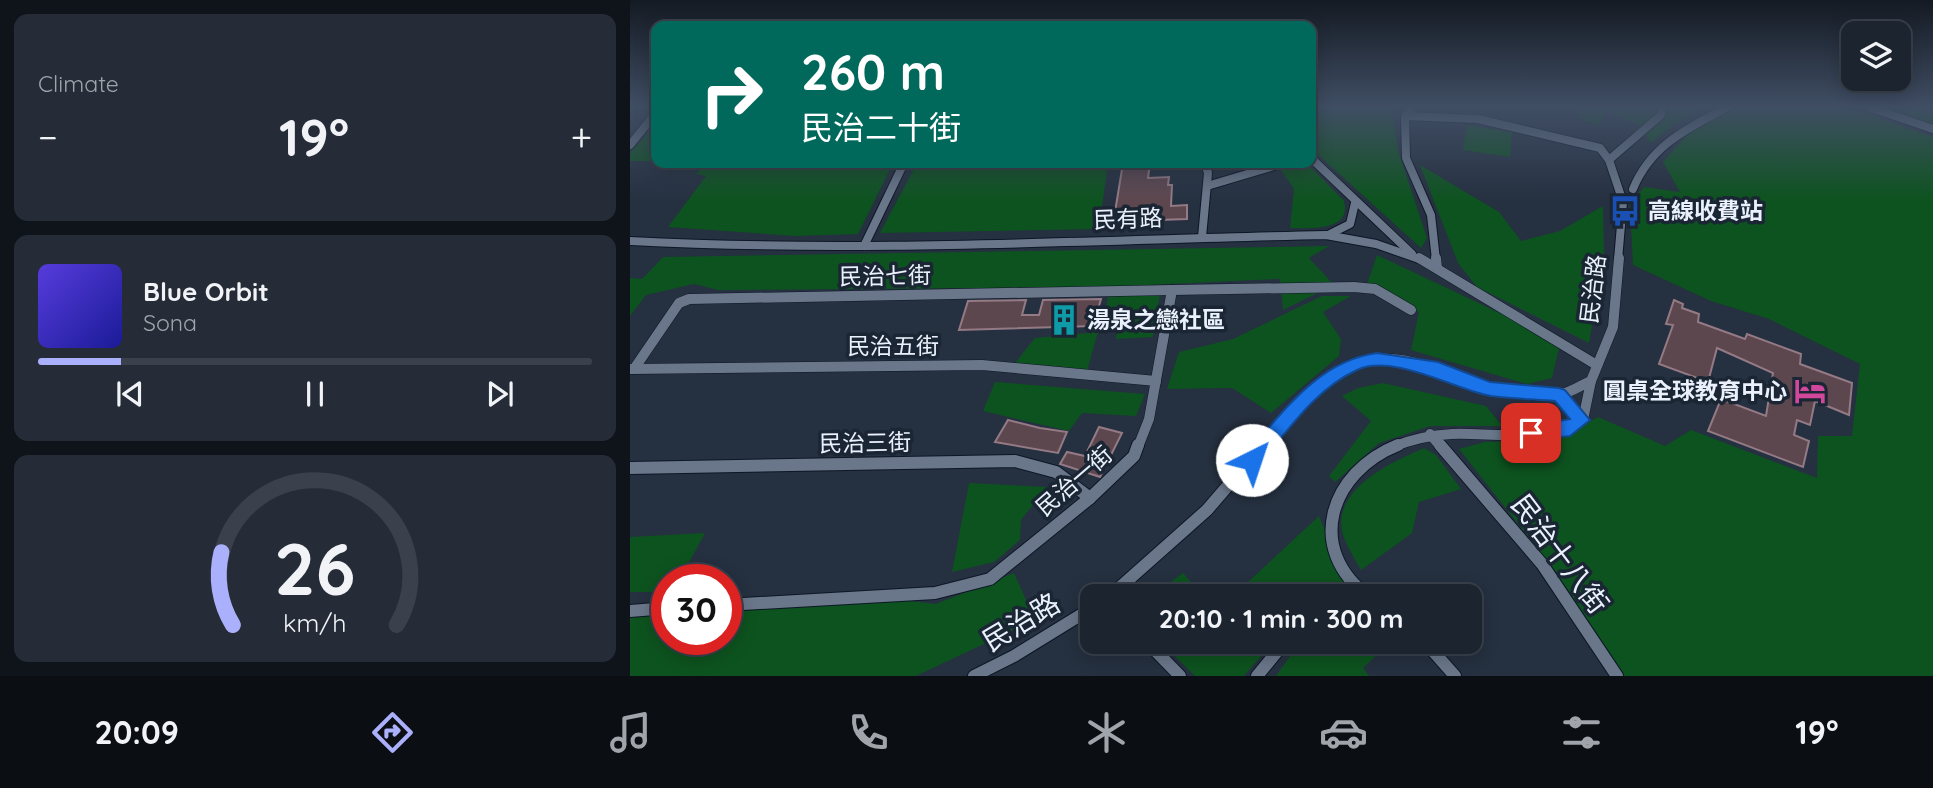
<!DOCTYPE html>
<html lang="en">
<head>
<meta charset="utf-8">
<style>
	:root { --surface:#1c2430; --page:#252c38; --text:#f1f3f6; --muted:#a0a4ab; --line:#3a414c; --accent:#aab0fb }
	body { margin:0; font-family:Quicksand,"Noto Sans TC",sans-serif; background:var(--page); color:var(--text); height:100vh; display:flex; flex-direction:column; font-size:26px; white-space:nowrap }
	* { box-sizing:border-box; margin:0 }
	p { font-size:23px; color:var(--muted) }
	.icon { flex:none; width:38px; height:38px; fill:none; stroke:currentColor; stroke-width:2; stroke-linecap:round; stroke-linejoin:round }
	.map { position:relative; flex:1; overflow:hidden }
	.panel { display:flex; flex-direction:column; gap:14px; padding:14px; background:#0f141a; width:630px }
	.panel>* { flex:none }
	.guide { position:absolute; left:21px; top:21px; width:665px; height:147px; border-radius:14px; box-shadow:0 4px 18px #0003,0 0 0 2px var(--line); background:#00695c; color:#fff; overflow:hidden }
	.tools { position:absolute; left:1211px; top:21px; display:grid; gap:14px }
	.tools a { display:grid; place-items:center; width:70px; height:70px; border-radius:14px; background:var(--surface); box-shadow:0 4px 18px #0003,0 0 0 2px var(--line); font-size:35px }
	.speed { position:absolute; left:21px; top:564px; display:flex; gap:14px; font-size:35px; font-weight:700; text-align:center }
	.speed>* { display:grid; place-content:center; width:91px; height:91px; border-radius:50%; background:var(--surface); box-shadow:0 4px 18px #0003,0 0 0 2px var(--line); line-height:1 }
	.speed .limit { border:10px solid #d22; background:#fff; color:#111 }
	.pin { position:absolute; display:grid; place-items:center; width:60px; height:60px; color:#fff; margin:-30px; border-radius:14px; box-shadow:0 4px 10px #0006 }
	.me { position:absolute; width:77px; margin:-38px; rotate:41deg; stroke-linejoin:round; filter:drop-shadow(0 0 5px #0008) }
	.turn { display:flex; align-items:center; gap:24px; height:147px; padding:0 35px; font-size:32px }
	.turn .icon { width:91px; height:91px; stroke-width:2.5 }
	.turn b { display:block; font-size:49px; line-height:60px }
	.big { font-size:52px; font-weight:700; line-height:1.1 }
	.panel .card { flex:1; display:flex; flex-direction:column; justify-content:center; gap:10px; min-width:0; padding:0 24px; border-radius:14px; background:var(--page) }
	.panel .dial { align-items:center; gap:0 }
	.dial svg { height:182px; overflow:visible; fill:none; stroke:var(--line); stroke-width:7; stroke-linecap:round; text-anchor:middle }
	.dial text { fill:var(--text); stroke:none }
	.song { display:flex; align-items:center; gap:21px }
	.cover { width:84px; height:84px; border-radius:10px; background:linear-gradient(135deg,hsl(250 70% 55%),hsl(240 70% 35%)) }
	.played { height:7px; border-radius:4px; background:linear-gradient(90deg,var(--accent) 15%,var(--line) 15%) }
	.keys { display:flex; justify-content:space-around; direction:ltr }
	.heat { display:flex; justify-content:space-between; align-items:center; font-size:38px; direction:ltr }
	.trip { position:absolute; left:450px; top:584px; width:402px; height:70px; border-radius:14px; background:var(--surface); box-shadow:0 4px 18px #0003,0 0 0 2px var(--line); font-weight:700; line-height:70px; text-align:center }
	.tabs { display:flex; height:112px; justify-content:space-around; align-items:center; background:#0b0e13; color:var(--muted) }
	.tabs .icon { width:49px; height:49px }
	.tabs .current { color:var(--accent) }
	.tabs b { font-size:32px; color:var(--text) }
	main { display:flex; flex:1; min-height:0 }
	.map>svg:first-child { display:block }
</style>
</head>
<body>
<main>
<section class="panel">
<div class="card"><p>Climate</p>
<div class="heat"><a>−</a><b class="big">19°</b><a>+</a></div>
</div>
<div class="card">
<div class="song"><i class="cover"></i><div><b>Blue Orbit</b><p>Sona</p></div></div>
<div class="played"></div>
<div class="keys"><svg class="icon" aria-label="previous" viewBox="0 0 24 24"><path d="M18 5L8 12l10 7zM5 5v14"/></svg><svg class="icon" aria-label="pause" viewBox="0 0 24 24"><path d="M8 5v14M16 5v14"/></svg><svg class="icon" aria-label="next" viewBox="0 0 24 24"><path d="M6 5l10 7-10 7zM19 5v14"/></svg></div>
</div>
<div class="card dial"><svg viewBox="0 0 100 80">
<path d="M14 69A42 42 0 1 1 86 69"/>
<path d="M14 69A42 42 0 0 1 9 37" stroke="#aab0fb"/>
<text x="50" y="56" font-size="32" font-weight="700">26</text>
<text x="50" y="72" font-size="11">km/h</text>
</svg></div>
</section>
<div class="map">
<svg width="1303" height="676" viewBox="0 0 1303 676">
	<rect width="100%" height="100%" fill="#253040"/>
	<g fill="#0d531f">
		<polygon points="681,107 761,107 769,154 797,238 791,248 681,148"/>
		<polygon points="948,107 1078,107 1046,123 1021,143 1008,124 975,112 970,126 949,118"/>
		<polygon points="1108,107 1217,107 1303,137 1303,676 994,676 919,563 829,449 855,442 928,440 968,417 1035,446 1061,430 1187,478 1188,436 1222,436 1230,364 1139,319 1081,301 1003,265 1000,204 1014,187 1050,192 1033,162 1061,131"/>
		<polygon points="1248,107 1303,107 1303,125"/>
		<polygon points="26,124 26,161 0,161 0,153"/>
		<polygon points="837,125 882,132 880,157 833,150"/>
		<polygon points="77,163 263,163 228,234 165,236 38,227 76,176 66,174"/>
		<polygon points="294,163 478,163 469,229 250,233 286,165"/>
		<path d="M677,163L714,201C722,232 679,228 660,228L664,189L651,170Z"/>
		<polygon points="790,165 869,212 891,241 930,231 973,206 974,252 959,343 847,287 828,263"/>
		<polygon points="699,246 679,258 704,285 653,310 650,279 473,287 88,290 64,284 16,295 0,316 0,278 12,279 33,257"/>
		<polygon points="747,255 876,316 929,348 922,378 897,384 781,350 789,312 736,287"/>
		<polygon points="530,294 523,337 486,339 488,325 473,324 478,297"/>
		<polygon points="692,296 721,296 693,312 711,339 709,356 641,413 602,388 537,389 549,352 603,339"/>
		<polygon points="468,332 457,371 385,363 405,338"/>
		<polygon points="365,382 515,394 506,416 452,413 439,431 353,411"/>
		<polygon points="753,383 856,406 872,426 800,426 749,443 705,482 699,476 741,421 712,396 728,388"/>
		<path d="M794,448L806,455L831,489L789,502L782,533L731,570C725,559 715,544 712,531C704,488 762,462 794,448Z"/>
		<polygon points="339,483 417,487 391,520 390,540 364,562 322,572"/>
		<polygon points="689,516 719,590 707,597 602,597"/>
		<polygon points="75,533 50,579 37,579 37,592 0,592 0,537"/>
		<polygon points="384,573 405,620 286,676 0,676 0,615 37,613 37,639 96,639 96,611 270,600 306,604"/>
		<polygon points="553,573 567,589 559,597 520,597"/>
		<polygon points="531,642 643,642 614,676 565,676"/>
		<polygon points="670,642 761,642 733,668 739,676 646,676"/>
	</g>
	<g fill="#5d474f" stroke="#937a84" stroke-width="2">
		<polygon points="493,163 520,163 518,178 539,177 538,185 542,185 541,206 557,205 557,219 498,221 499,212 485,212"/>
		<polygon points="471,299 463,326 329,330 338,301 396,300 392,315 409,315 413,300"/>
		<polygon points="1044,300 1053,304 1052,308 1069,314 1068,322 1115,339 1117,334 1171,354 1170,364 1222,383 1219,415 1185,401 1180,425 1167,420 1164,435 1179,441 1173,467 1078,431 1091,399 1136,416 1143,373 1087,348 1078,382 1029,364 1043,325 1036,324"/>
		<polygon points="378,420 410,428 437,432 428,453 365,442"/>
		<polygon points="469,427 492,433 470,477 430,464 437,452 455,456"/>
	</g>
	<g fill="none" stroke-linecap="round" stroke-linejoin="round">
		<defs>
			<g id="street-far2">
				<polyline points="783,107 775,116 776,158 801,215 806,260"/>
				<polyline points="1239,107 1303,129"/>
				<polyline points="775,116 848,119 970,148 979,160 993,202"/>
				<polyline points="0,145 26,113"/>
				<polyline points="681,158 782,254"/>
				<polyline points="980,159 1031,115 1032,107"/>
				<polyline points="577,186 654,163"/>
				<path d="M1003,189C1021,145 1058,128 1098,107"/>
				<polyline points="700,234 720,224 725,203"/>
				<polyline points="572,237 578,173 575,163"/>
				<path d="M0,241C232,253 464,240 696,235L746,244L792,260"/>
				<polyline points="234,246 274,163"/>
				<polyline points="988,260 993,202"/>
			</g>
			<g id="street-far1">
				<polyline points="789,258 965,364"/>
				<polyline points="806,258 807,268"/>
				<polyline points="1,369 352,365 526,381"/>
				<polyline points="4,369 49,303 59,299 542,290"/>
				<polyline points="929,395 951,420"/>
				<polyline points="800,434 811,447"/>
				<polyline points="508,447 519,419 542,290 724,287 745,289 781,310"/>
				<path d="M632,447C656,416 684,380 722,364C782,339 860,406 931,394C942,392 951,385 961,381L983,327L989,258"/>
				<path d="M763,447C782,439 802,435 822,434C857,432 932,445 954,415L961,381"/>
			</g>
			<g id="street">
				<polyline points="810,445 912,564 987,676"/>
				<polyline points="0,468 385,461 426,472 460,498"/>
				<polyline points="479,597 577,510 633,445"/>
				<path d="M739,597C674,549 700,472 768,445"/>
				<polyline points="96,605 305,593 360,579 460,498 504,456 508,445"/>
				<polyline points="0,611 37,608"/>
				<polyline points="517,642 550,676"/>
				<polyline points="795,642 825,676"/>
				<polyline points="344,676 384,656 462,608"/>
				<polyline points="627,676 655,642"/>
			</g>
		</defs>
		<use href="#street-far2" stroke="#0d1726" stroke-width="10"/>
		<use href="#street-far1" stroke="#0d1726" stroke-width="11"/>
		<use href="#street" stroke="#0d1726" stroke-width="14"/>
		<use href="#street-far2" stroke="#6a778a" stroke-width="8"/>
		<use href="#street-far1" stroke="#6a778a" stroke-width="10"/>
		<use href="#street" stroke="#6a778a" stroke-width="12"/>
	</g>
	<linearGradient id="sky" x2="0" y2="1"><stop stop-color="#141a23"/><stop offset="0.53" stop-color="#404e64"/><stop offset="1" stop-color="#404e64" stop-opacity="0"/></linearGradient>
	<rect width="1303" height="201" fill="url(#sky)"/>
	<path fill="#1a73e8" stroke="#114b97" stroke-width="2" d="M747,353L808,362L860,382L929,388L935,390L960,420L940,436L901,440L892,433L895,427L940,419L925,401C904,399 882,399 861,396C826,390 763,353 727,370C685,389 657,432 628,466H615L613,460L615,455C653,413 687,361 747,353Z"/>
	<defs>
		<symbol id="bus-bare" viewBox="-9 -9 18 18"><path d="M-5-6H5V4H4V6H2V4H-2V6H-4V4H-5ZM-3.5-4V0h7V-4ZM-3.5 1.2v1.5H-2V1.2ZM2 1.2v1.5H3.5V1.2Z" fill="#1a4fb4" stroke="#1b2635" stroke-width="2.5" paint-order="stroke"/></symbol>
		<symbol id="building-bare" viewBox="-9 -9 18 18"><path d="M-4-6H4V6H1V3H-1V6H-4ZM-2.5-4.3h1.7v1.8h-1.7ZM.8-4.3h1.7v1.8H.8ZM-2.5-1h1.7V.8h-1.7ZM.8-1h1.7V.8H.8Z" fill="#0f9aa8" stroke="#1b2635" stroke-width="2.5" paint-order="stroke"/></symbol>
		<symbol id="hotel-bare" viewBox="-9 -9 18 18"><path d="M-6-4.5h1.5V1H6V5H4.5V3h-9V5H-6ZM-4 0a1.8 1.8 0 1 1 3.6 0ZM.5 0V-2.5h3Q6-2.5 6 0Z" fill="#d1479c" stroke="#1b2635" stroke-width="2.5" paint-order="stroke"/></symbol>
	</defs>
	<g fill-rule="evenodd">
		<use href="#bus-bare" x="973" y="189" width="44" height="44"/>
		<use href="#building-bare" x="412" y="298" width="44" height="44"/>
		<use href="#hotel-bare" x="1158" y="369" width="44" height="44"/>
	</g>
	<g text-anchor="middle" stroke-width="7" stroke-linejoin="round" paint-order="stroke">
		<g font-size="23" font-weight="bold" fill="#eaf1fc" stroke="#1b2635" text-anchor="start">
			<text x="1018" y="219">高線收費站</text>
			<text x="457" y="328">湯泉之戀社區</text>
			<text x="1157" y="399" text-anchor="end">圓桌全球教育中心</text>
		</g>
		<g font-size="23" fill="#eaf1fc" stroke="#1b2635">
			<text transform="translate(498 219) rotate(-2)" y="8">民有路</text>
			<text transform="translate(255 276) rotate(-1)" y="8">民治七街</text>
			<text transform="translate(963 289) rotate(-83)" y="8">民治路</text>
			<text x="263" y="354">民治五街</text>
			<text transform="translate(235 443) rotate(-1)" y="8">民治三街</text>
			<text transform="translate(444 481) rotate(-41)" y="8">民治一街</text>
		</g>
		<g font-size="28" fill="#eaf1fc" stroke="#1b2635">
			<text transform="translate(930 554) rotate(53)" y="10">民治十八街</text>
			<text transform="translate(391 622) rotate(-31)" y="10">民治路</text>
		</g>
	</g>
</svg>
<div class="tools">
<a><svg class="icon" aria-label="layers" viewBox="0 0 24 24"><path d="M12 4l9 5-9 5-9-5zM3 14l9 5 9-5"/></svg></a>
</div>
<div class="speed"><div class="limit">30</div></div>
<div class="pin" style="left:901px;top:433px;background:#d93025"><svg class="icon" aria-label="arrive" viewBox="0 0 24 24"><path d="M6 21V4h12l-3 4 3 4H6"/></svg></div>
<svg class="me" style="left:622px;top:460px" viewBox="-20 -20 40 40"><circle r="19" fill="#fff"/><path d="M0-13L10 11 0 6-10 11z" fill="#1a73e8"/></svg>
<div class="trip">20:10 · 1 min · 300 m</div>
<div class="guide">
<div class="turn"><svg class="icon" aria-label="right" viewBox="0 0 24 24"><path d="M7 20v-9h11M14 6l5 5-5 5"/></svg><div><b>260 m</b>民治二十街</div></div>
</div>
</div>
</main>
<nav class="tabs">
<b>20:09</b>
<svg class="icon current" aria-label="directions" viewBox="0 0 24 24"><path d="M12 3l9 9-9 9-9-9zM9 14v-3h6M13 9l2 2-2 2"/></svg>
<svg class="icon" aria-label="music" viewBox="0 0 24 24"><path d="M9 18V5l10-2v13"/><circle cx="6" cy="18" r="3"/><circle cx="16" cy="16" r="3"/></svg>
<svg class="icon" aria-label="phone" viewBox="0 0 24 24"><path d="M5 4h4l2 5-3 2q2 4 5 5l2-3 5 2v4C11 20 4 13 5 4z"/></svg>
<svg class="icon" aria-label="climate" viewBox="0 0 24 24"><path d="M12 3v18M4 7l16 10M4 17L20 7"/></svg>
<svg class="icon" aria-label="car" viewBox="0 0 24 24"><path d="M5 17H2v-5l4-1 3-4h7l3 4 3 1v5h-3M9 17h6M6 11h13"/><circle cx="7" cy="17" r="2"/><circle cx="17" cy="17" r="2"/></svg>
<svg class="icon" aria-label="filters" viewBox="0 0 24 24"><path d="M4 7h16M4 17h16"/><circle cx="9" cy="7" r="2"/><circle cx="15" cy="17" r="2"/></svg>
<b>19°</b>
</nav>
</body>
</html>
